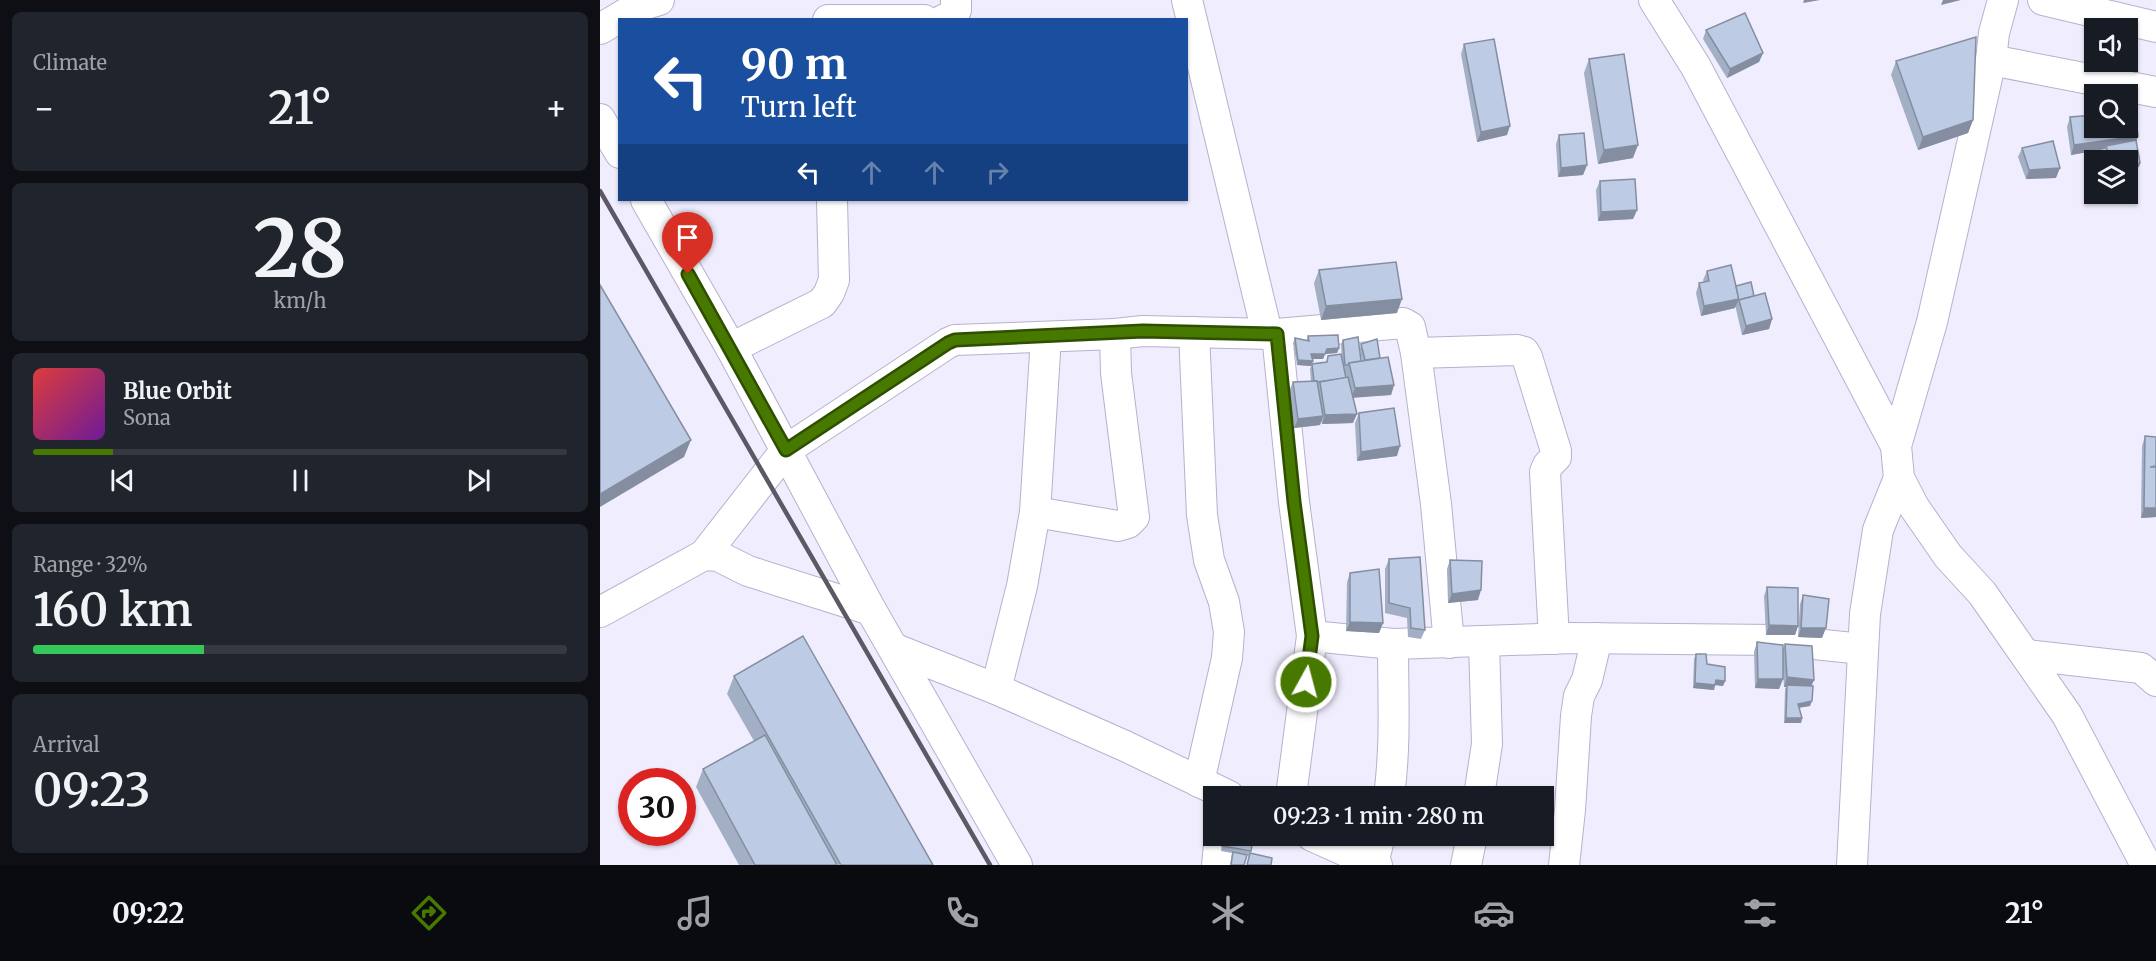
<!DOCTYPE html>
<html lang="en">
<head>
<meta charset="utf-8">
<style>
	:root { --surface:#171b24; --page:#20242c; --text:#f1f3f6; --muted:#9ea1a6; --line:#363941; --accent:#477800 }
	body { margin:0; font-family:Merriweather,serif; background:var(--page); color:var(--text); height:100vh; display:flex; flex-direction:column; font-size:22px; white-space:nowrap }
	* { box-sizing:border-box; margin:0 }
	p { font-size:20px; color:var(--muted) }
	.icon { flex:none; width:33px; height:33px; fill:none; stroke:currentColor; stroke-width:2; stroke-linecap:round; stroke-linejoin:round }
	.map { position:relative; flex:1; overflow:hidden }
	.sheet { display:flex; flex-direction:column; gap:12px; padding:12px; background:#0d0f14; width:600px }
	.sheet>* { flex:none }
	.hud { position:absolute; left:18px; top:18px; width:570px; height:183px; border-radius:0px; box-shadow:0 2px 4px #0004; background:#1a4fa0; color:#fff; overflow:hidden }
	.tools { position:absolute; left:1484px; top:18px; display:grid; gap:12px }
	.tools a { display:grid; place-items:center; width:54px; height:54px; border-radius:0px; background:var(--surface); box-shadow:0 2px 4px #0004; font-size:30px }
	.speed { position:absolute; left:18px; top:768px; display:flex; gap:12px; font-size:30px; font-weight:700; text-align:center }
	.speed>* { display:grid; place-content:center; width:78px; height:78px; border-radius:50%; background:var(--surface); box-shadow:0 2px 4px #0004; line-height:1 }
	.speed .limit { border:9px solid #d22; background:#fff; color:#111 }
	.pin { position:absolute; display:grid; place-items:center; width:51px; height:51px; color:#fff; margin:-62px -26px; border-radius:50% 50% 50% 0; rotate:-45deg; box-shadow:0 0 6px #0007 }
	.pin .icon { rotate:45deg }
	.me { position:absolute; width:66px; margin:-33px; rotate:7deg; stroke-linejoin:round; filter:drop-shadow(0 0 4px #0008) }
	.turn { display:flex; align-items:center; gap:21px; height:126px; padding:0 24px; font-size:27px }
	.turn .icon { width:78px; height:78px; stroke-width:2.5 }
	.turn b { display:block; font-size:42px; line-height:51px }
	.lanes { display:flex; align-items:center; height:57px; padding:0 24px; background:#0003; justify-content:center; gap:30px; direction:ltr }
	.lanes .off { opacity:.35 }
	.big { font-size:45px; font-weight:600; line-height:1.1 }
	.sheet .card { flex:1; display:flex; flex-direction:column; justify-content:center; gap:9px; min-width:0; padding:0 21px; border-radius:9px; background:var(--page) }
	.sheet .dial { align-items:center; gap:0 }
	.dial b { font-size:78px; line-height:1 }
	.song { display:flex; align-items:center; gap:18px }
	.cover { width:72px; height:72px; border-radius:9px; background:linear-gradient(135deg,hsl(0 70% 55%),hsl(280 70% 35%)) }
	.played { height:6px; border-radius:3px; background:linear-gradient(90deg,var(--accent) 15%,var(--line) 15%) }
	.keys { display:flex; justify-content:space-around; direction:ltr }
	.heat { display:flex; justify-content:space-between; align-items:center; font-size:33px; direction:ltr }
	.charge { height:9px; border-radius:4px; background:linear-gradient(90deg,#34c759 32%,var(--line) 0) }
	.trip { position:absolute; left:603px; top:786px; width:351px; height:60px; border-radius:0px; background:var(--surface); box-shadow:0 2px 4px #0004; font-weight:600; line-height:60px; text-align:center }
	.menu { display:flex; height:96px; justify-content:space-around; align-items:center; background:#090b0e; color:var(--muted) }
	.menu .icon { width:42px; height:42px }
	.menu .current { color:var(--accent) }
	.menu b { font-size:27px; color:var(--text) }
	main { display:flex; flex:1; min-height:0 }
	.map>svg:first-child { display:block }
</style>
</head>
<body>
<main>
<section class="sheet">
<div class="card"><p>Climate</p>
<div class="heat"><a>−</a><b class="big">21°</b><a>+</a></div>
</div>
<div class="card dial"><b>28</b><p>km/h</p></div>
<div class="card">
<div class="song"><i class="cover"></i><div><b>Blue Orbit</b><p>Sona</p></div></div>
<div class="played"></div>
<div class="keys"><svg class="icon" aria-label="previous" viewBox="0 0 24 24"><path d="M18 5L8 12l10 7zM5 5v14"/></svg><svg class="icon" aria-label="pause" viewBox="0 0 24 24"><path d="M8 5v14M16 5v14"/></svg><svg class="icon" aria-label="next" viewBox="0 0 24 24"><path d="M6 5l10 7-10 7zM19 5v14"/></svg></div>
</div>
<div class="card"><p>Range · 32%</p><b class="big">160 km</b><div class="charge"></div></div>
<div class="card"><p>Arrival</p><b class="big">09:23</b></div>
</section>
<div class="map">
<svg width="1556" height="865" viewBox="0 0 1556 865">
	<rect width="100%" height="100%" fill="#f0edfe"/>
	<g fill="none" stroke-linecap="round" stroke-linejoin="round">
		<defs>
			<g id="minor">
				<polyline points="587,0 667,333"/>
				<polyline points="1054,0 1096,67 1296,446"/>
				<polyline points="1403,0 1394,33 1391,60 1332,322 1296,446 1299,478 1314,507 1348,556 1382,593 1467,715 1546,865"/>
				<polyline points="1443,0 1556,27"/>
				<polyline points="228,20 324,20"/>
				<polyline points="343,20 350,17 356,10 356,0"/>
				<polyline points="0,29 37,7 59,0"/>
				<polyline points="1391,60 1556,92"/>
				<polyline points="0,119 20,153"/>
				<polyline points="46,200 131,348 271,610 417,865"/>
				<polyline points="594,332 602,515 609,560 624,602 629,632 627,658 599,782"/>
				<polyline points="677,334 694,502 712,636 691,796"/>
				<polyline points="131,348 222,303 229,293 234,280 232,200"/>
				<polyline points="816,353 917,350 924,352 927,357 956,451 956,457 948,465 945,472 954,639"/>
				<polyline points="435,512 518,526 528,523 534,517 516,373 515,334"/>
				<polyline points="104,555 118,556 148,571 271,610"/>
				<polyline points="0,612 104,555 186,450 348,343 355,340 515,334 543,331 677,334 803,323 810,327 816,353 836,504 849,643"/>
				<polyline points="712,636 793,644 973,638 1175,640 1263,649"/>
				<polyline points="295,649 396,689 525,746 629,796"/>
				<polyline points="1427,655 1541,668 1556,681"/>
				<polyline points="396,689 422,586 435,512 446,337"/>
				<path d="M789,796C796,745 793,695 793,644"/>
				<polyline points="879,796 887,744 884,642"/>
				<polyline points="712,836 777,865"/>
				<polyline points="773,863 780,836"/>
				<polyline points="617,865 620,836"/>
				<polyline points="866,865 872,836"/>
				<polyline points="964,865 970,810 976,716 979,696 987,680 997,638"/>
				<polyline points="1252,865 1265,614 1278,530 1299,478"/>
			</g>
		</defs>
		<use href="#minor" stroke="#b7b1cc" stroke-width="32"/>
		<use href="#minor" stroke="#fff" stroke-width="30"/>
		<polyline stroke="#5c5965" stroke-width="4.5" points="0,191 390,865"/>
	</g>
	<g fill="#a3afc4">
		<polygon points="1106,30 1163,53 1159,62 1127,78 1103,39"/>
		<polygon points="864,44 907,135 877,142 861,54"/>
		<polygon points="989,59 1033,158 998,164 984,73"/>
		<polygon points="1296,61 1373,120 1368,133 1318,150 1291,75"/>
		<polygon points="1470,117 1538,136 1536,140 1540,163 1539,167 1527,160 1507,160 1505,149 1471,155 1467,127"/>
		<polygon points="959,135 987,165 983,175 958,177 956,144"/>
		<polygon points="1422,148 1456,178 1426,179 1418,157"/>
		<polygon points="1000,181 1037,210 1033,219 998,221 996,190"/>
		<polygon points="719,270 797,313 721,320 714,283"/>
		<polygon points="1107,271 1154,296 1172,319 1169,329 1142,335 1136,309 1136,305 1135,308 1101,316 1096,293 1099,283 1104,282 1103,280"/>
		<polygon points="708,336 739,348 737,353 725,354 723,359 712,359 713,361 711,366 697,365 693,343 695,338 706,341"/>
		<polygon points="743,340 761,361 762,361 760,349 761,344 780,358 794,385 791,395 753,397 753,423 722,424 721,421 720,425 694,428 689,391 693,382 711,381 710,369 712,364 726,362 728,356 742,361 741,344"/>
		<polygon points="759,413 797,456 757,461 755,423"/>
		<polygon points="1545,436 1556,437 1556,517 1541,518 1542,446"/>
		<polygon points="789,559 825,630 821,639 808,637 807,618 785,613 785,569"/>
		<polygon points="850,560 878,600 848,603 847,569"/>
		<polygon points="750,573 783,623 779,633 746,631 747,582"/>
		<polygon points="1167,587 1198,626 1195,635 1166,635 1164,596"/>
		<polygon points="1203,595 1222,638 1198,637 1200,604"/>
		<polygon points="1157,642 1183,649 1185,644 1214,680 1211,686 1210,706 1199,708 1202,718 1201,723 1184,723 1185,689 1186,687 1184,687 1183,672 1183,679 1179,689 1155,688 1154,652"/>
		<polygon points="1096,654 1125,681 1123,686 1115,685 1114,690 1093,688 1094,659"/>
		<polygon points="134,676 333,865 139,865 96,787 103,769 154,741 127,694"/>
		<polygon points="623,836 653,836 651,839 651,851 649,856 647,855 644,865 630,865 632,853 621,851"/>
	</g>
	<g fill="#848ea0">
		<polygon points="1204,0 1220,0 1203,3"/>
		<polygon points="1343,0 1361,0 1341,5"/>
		<polygon points="1163,53 1159,62 1127,78 1130,69"/>
		<polygon points="1373,120 1368,133 1318,150 1323,137"/>
		<polygon points="910,126 907,135 877,142 881,132"/>
		<polygon points="1538,136 1534,145 1506,146 1505,149 1471,155 1474,145"/>
		<polygon points="1038,145 1033,158 998,164 1004,150"/>
		<polygon points="1540,163 1539,167 1527,169 1527,165"/>
		<polygon points="987,165 983,175 958,177 961,168"/>
		<polygon points="1460,168 1456,178 1426,179 1429,170"/>
		<polygon points="1037,210 1033,219 998,221 1001,212"/>
		<polygon points="802,299 797,313 721,320 726,306"/>
		<polygon points="1139,299 1135,308 1101,316 1104,306"/>
		<polygon points="1172,319 1169,329 1142,335 1146,326"/>
		<polygon points="739,348 737,353 725,354 727,349"/>
		<polygon points="711,354 725,354 723,359 710,359"/>
		<polygon points="698,360 713,361 711,366 697,365"/>
		<polygon points="794,385 791,395 751,398 755,388"/>
		<polygon points="757,414 753,423 722,424 725,415"/>
		<polygon points="723,416 720,425 694,428 698,419"/>
		<polygon points="91,440 84,457 0,507 0,494"/>
		<polygon points="800,446 797,456 757,461 761,452"/>
		<polygon points="1544,508 1556,508 1556,517 1541,518"/>
		<polygon points="881,590 878,600 848,603 852,594"/>
		<polygon points="750,622 783,623 779,633 746,631"/>
		<polygon points="1169,625 1198,626 1195,635 1166,635"/>
		<polygon points="1201,628 1226,628 1222,638 1198,637"/>
		<polygon points="1187,677 1214,680 1210,689 1187,685 1186,687 1184,687"/>
		<polygon points="1158,679 1183,679 1179,689 1155,688"/>
		<polygon points="1116,680 1125,681 1123,686 1115,685 1114,690 1093,688 1095,683"/>
		<polygon points="1212,701 1210,706 1196,708 1198,704"/>
		<polygon points="1186,718 1202,718 1201,723 1184,723"/>
	</g>
	<g fill="#bdcbe4" stroke="#848ea0" stroke-width="1.5">
		<polygon points="1145,13 1163,53 1130,69 1106,30"/>
		<polygon points="1376,37 1373,120 1323,137 1296,61"/>
		<polygon points="894,39 910,126 881,132 864,44"/>
		<polygon points="1024,54 1038,145 1004,150 989,59"/>
		<polygon points="1527,112 1535,112 1538,136 1474,145 1470,117 1494,115 1494,128 1527,128"/>
		<polygon points="984,133 987,165 961,168 959,135"/>
		<polygon points="1536,140 1540,163 1527,165 1527,160 1510,160 1506,146"/>
		<polygon points="1453,141 1460,168 1429,170 1422,148"/>
		<polygon points="1035,179 1037,210 1001,212 1000,181"/>
		<polygon points="796,262 802,299 726,306 719,270"/>
		<polygon points="1131,265 1139,299 1104,306 1099,283 1109,281 1107,271"/>
		<polygon points="1151,282 1154,296 1139,300 1140,301 1139,301 1136,286"/>
		<polygon points="0,285 91,440 0,494"/>
		<polygon points="1165,293 1172,319 1146,326 1139,300"/>
		<polygon points="738,335 739,348 727,349 725,354 711,354 713,361 698,360 695,338 709,341 708,336"/>
		<polygon points="758,337 761,361 749,363 748,365 745,365 743,340"/>
		<polygon points="777,339 780,358 765,360 761,344"/>
		<polygon points="741,354 746,378 717,382 717,381 714,381 712,364 727,362 728,356"/>
		<polygon points="788,357 794,385 755,388 749,363"/>
		<polygon points="748,377 757,414 725,415 720,382"/>
		<polygon points="717,381 723,416 698,419 693,382"/>
		<polygon points="794,408 800,446 761,452 759,413"/>
		<polygon points="1545,436 1556,437 1556,466 1550,467 1556,467 1556,508 1544,508"/>
		<polygon points="820,557 825,630 811,628 810,608 789,603 789,559"/>
		<polygon points="850,560 882,561 881,590 852,594"/>
		<polygon points="779,569 783,623 750,622 750,573"/>
		<polygon points="1167,587 1198,588 1198,626 1169,625"/>
		<polygon points="1203,595 1229,599 1226,628 1201,628"/>
		<polygon points="203,636 333,865 241,865 134,676"/>
		<polygon points="1157,642 1183,645 1183,679 1158,679"/>
		<polygon points="1185,644 1212,646 1214,680 1187,677"/>
		<polygon points="1096,654 1106,654 1107,664 1125,667 1125,681 1116,680 1115,685 1095,683"/>
		<polygon points="1187,685 1213,686 1212,701 1198,704 1202,718 1186,718"/>
		<polygon points="165,735 237,865 155,865 103,769"/>
		<polygon points="624,836 633,836 653,839 651,851 622,846"/>
		<polygon points="633,852 647,855 644,865 631,865"/>
		<polygon points="650,853 672,858 671,865 647,865"/>
	</g>
	<g fill="none" stroke-linecap="round" stroke-linejoin="round">
		<defs>
			<polyline id="route" points="88,274 186,450 348,343 355,340 543,331 677,334 694,502 712,636 706,682"/>
		</defs>
		<use href="#route" stroke="#2e4e00" stroke-width="15"/>
		<use href="#route" stroke="#477800" stroke-width="10"/>
	</g>
</svg>
<div class="tools">
<a><svg class="icon" aria-label="sound" viewBox="0 0 24 24"><path d="M4 9h4l5-4v14l-5-4H4zM17 9q2 3 0 6"/></svg></a>
<a><svg class="icon" aria-label="search" viewBox="0 0 24 24"><circle cx="10" cy="10" r="6"/><path d="M15 15l6 6"/></svg></a>
<a><svg class="icon" aria-label="layers" viewBox="0 0 24 24"><path d="M12 4l9 5-9 5-9-5zM3 14l9 5 9-5"/></svg></a>
</div>
<div class="speed"><div class="limit">30</div></div>
<div class="pin" style="left:88px;top:274px;background:#d93025"><svg class="icon" aria-label="arrive" viewBox="0 0 24 24"><path d="M6 21V4h12l-3 4 3 4H6"/></svg></div>
<svg class="me" style="left:706px;top:682px" viewBox="-20 -20 40 40"><circle r="17" fill="#477800" stroke="#fff" stroke-width="3"/><path d="M0-11L8 9 0 5-8 9z" fill="#fff"/></svg>
<div class="trip">09:23 · 1 min · 280 m</div>
<div class="hud">
<div class="turn"><svg class="icon" aria-label="left" viewBox="0 0 24 24"><path d="M17 20v-9H6M10 6l-5 5 5 5"/></svg><div><b>90 m</b>Turn left</div></div>
<div class="lanes"><svg class="icon" aria-label="left" viewBox="0 0 24 24"><path d="M17 20v-9H6M10 6l-5 5 5 5"/></svg><svg class="icon off" aria-label="ahead" viewBox="0 0 24 24"><path d="M12 20V5M6 11l6-6 6 6"/></svg><svg class="icon off" aria-label="ahead" viewBox="0 0 24 24"><path d="M12 20V5M6 11l6-6 6 6"/></svg><svg class="icon off" aria-label="right" viewBox="0 0 24 24"><path d="M7 20v-9h11M14 6l5 5-5 5"/></svg></div>
</div>
</div>
</main>
<nav class="menu">
<b>09:22</b>
<svg class="icon current" aria-label="directions" viewBox="0 0 24 24"><path d="M12 3l9 9-9 9-9-9zM9 14v-3h6M13 9l2 2-2 2"/></svg>
<svg class="icon" aria-label="music" viewBox="0 0 24 24"><path d="M9 18V5l10-2v13"/><circle cx="6" cy="18" r="3"/><circle cx="16" cy="16" r="3"/></svg>
<svg class="icon" aria-label="phone" viewBox="0 0 24 24"><path d="M5 4h4l2 5-3 2q2 4 5 5l2-3 5 2v4C11 20 4 13 5 4z"/></svg>
<svg class="icon" aria-label="climate" viewBox="0 0 24 24"><path d="M12 3v18M4 7l16 10M4 17L20 7"/></svg>
<svg class="icon" aria-label="car" viewBox="0 0 24 24"><path d="M5 17H2v-5l4-1 3-4h7l3 4 3 1v5h-3M9 17h6M6 11h13"/><circle cx="7" cy="17" r="2"/><circle cx="17" cy="17" r="2"/></svg>
<svg class="icon" aria-label="filters" viewBox="0 0 24 24"><path d="M4 7h16M4 17h16"/><circle cx="9" cy="7" r="2"/><circle cx="15" cy="17" r="2"/></svg>
<b>21°</b>
</nav>
</body>
</html>
